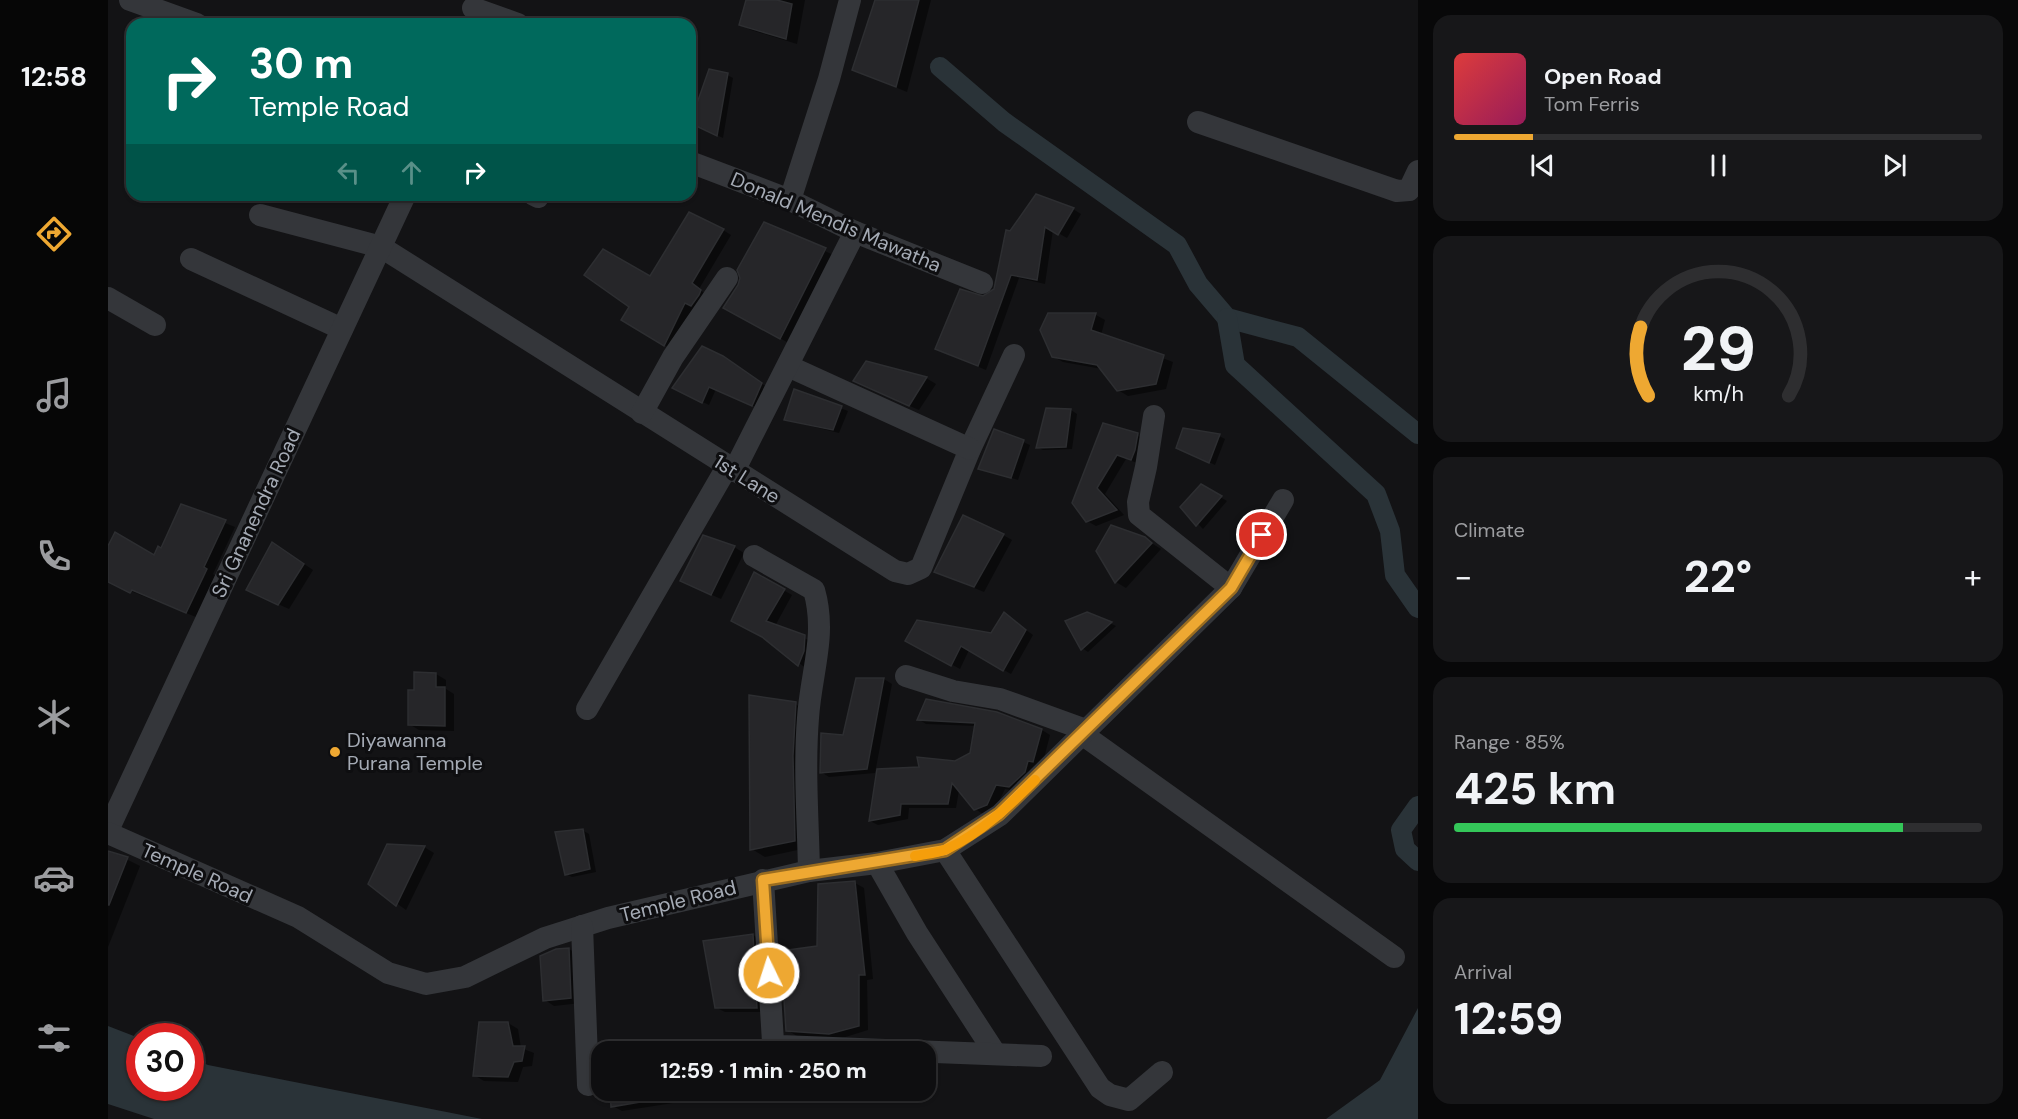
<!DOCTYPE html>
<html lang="en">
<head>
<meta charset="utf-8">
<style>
	:root { --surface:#0e0e10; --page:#171719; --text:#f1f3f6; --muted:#9b9c9f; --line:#2e2e30; --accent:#eea832 }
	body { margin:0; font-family:"DM Sans",sans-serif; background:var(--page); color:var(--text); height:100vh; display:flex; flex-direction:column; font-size:22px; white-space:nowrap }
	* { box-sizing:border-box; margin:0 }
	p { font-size:20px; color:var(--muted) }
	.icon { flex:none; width:33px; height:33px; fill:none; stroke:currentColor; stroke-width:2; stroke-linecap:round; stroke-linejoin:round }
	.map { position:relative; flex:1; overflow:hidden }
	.side { display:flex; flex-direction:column; gap:15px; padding:15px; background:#080809; width:600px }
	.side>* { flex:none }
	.hud { position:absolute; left:18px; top:18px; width:570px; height:183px; border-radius:18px; box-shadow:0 2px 4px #0004,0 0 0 2px var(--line); background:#00695c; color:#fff; overflow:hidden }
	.speed { position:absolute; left:18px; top:1023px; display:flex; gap:12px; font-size:30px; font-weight:700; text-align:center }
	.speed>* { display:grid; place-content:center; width:78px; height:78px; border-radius:50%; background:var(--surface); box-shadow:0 2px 4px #0004,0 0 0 2px var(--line); line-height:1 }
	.speed .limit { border:9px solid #d22; background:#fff; color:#111 }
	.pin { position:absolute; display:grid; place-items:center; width:51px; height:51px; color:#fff; margin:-26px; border:3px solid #fff; border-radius:50%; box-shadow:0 2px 6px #0007 }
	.me { position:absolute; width:66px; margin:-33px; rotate:356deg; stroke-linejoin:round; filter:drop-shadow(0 0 4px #0008) }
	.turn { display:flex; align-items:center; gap:21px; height:126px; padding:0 24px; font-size:27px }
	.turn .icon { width:78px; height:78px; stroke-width:2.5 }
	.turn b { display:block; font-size:42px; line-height:51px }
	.lanes { display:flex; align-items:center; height:57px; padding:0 24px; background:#0003; justify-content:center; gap:30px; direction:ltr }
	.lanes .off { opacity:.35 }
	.big { font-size:45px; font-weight:700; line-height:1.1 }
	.side .card { flex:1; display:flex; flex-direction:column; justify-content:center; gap:9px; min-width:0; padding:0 21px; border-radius:18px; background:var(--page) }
	.side .dial { align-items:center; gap:0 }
	.dial svg { height:156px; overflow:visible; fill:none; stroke:var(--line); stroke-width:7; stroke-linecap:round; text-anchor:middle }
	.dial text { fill:var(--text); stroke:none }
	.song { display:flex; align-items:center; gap:18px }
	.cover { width:72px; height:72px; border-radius:9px; background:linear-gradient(135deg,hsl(0 70% 55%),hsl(330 70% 35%)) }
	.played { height:6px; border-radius:3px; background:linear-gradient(90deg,var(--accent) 15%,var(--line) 15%) }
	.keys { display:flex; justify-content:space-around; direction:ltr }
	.heat { display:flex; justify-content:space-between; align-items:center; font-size:33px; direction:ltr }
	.charge { height:9px; border-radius:4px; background:linear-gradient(90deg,#34c759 85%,var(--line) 0) }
	.trip { position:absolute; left:483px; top:1041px; width:345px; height:60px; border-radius:18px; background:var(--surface); box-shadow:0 2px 4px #0004,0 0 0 2px var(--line); font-weight:700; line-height:60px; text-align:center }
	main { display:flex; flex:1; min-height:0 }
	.tabs { display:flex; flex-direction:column; width:108px; justify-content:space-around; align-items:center; background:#060606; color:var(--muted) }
	.tabs .icon { width:42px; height:42px }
	.tabs .on { color:var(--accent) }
	.tabs b { font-size:27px; color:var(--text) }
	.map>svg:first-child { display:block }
</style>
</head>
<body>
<main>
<nav class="tabs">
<b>12:58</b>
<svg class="icon on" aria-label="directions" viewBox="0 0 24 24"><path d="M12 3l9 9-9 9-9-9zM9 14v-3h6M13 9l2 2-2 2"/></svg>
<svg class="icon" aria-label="music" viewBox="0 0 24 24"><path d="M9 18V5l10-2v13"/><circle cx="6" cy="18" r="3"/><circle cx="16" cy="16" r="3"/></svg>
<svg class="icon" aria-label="phone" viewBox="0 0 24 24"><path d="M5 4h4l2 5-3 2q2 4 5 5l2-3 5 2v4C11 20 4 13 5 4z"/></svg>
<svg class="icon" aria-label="climate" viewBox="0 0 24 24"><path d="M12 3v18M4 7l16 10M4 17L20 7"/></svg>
<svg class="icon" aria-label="car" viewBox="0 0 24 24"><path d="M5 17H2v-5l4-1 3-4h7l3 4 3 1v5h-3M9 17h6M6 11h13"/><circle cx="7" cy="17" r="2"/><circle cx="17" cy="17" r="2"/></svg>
<svg class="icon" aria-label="filters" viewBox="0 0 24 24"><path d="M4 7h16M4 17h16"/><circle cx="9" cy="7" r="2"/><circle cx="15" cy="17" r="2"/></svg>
</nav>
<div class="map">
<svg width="1310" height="1119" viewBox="0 0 1310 1119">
	<rect width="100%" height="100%" fill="#131315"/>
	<g fill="#2a3338">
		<polygon points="1310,1008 1310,1119 1218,1119 1272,1080"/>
		<polygon points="0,1026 31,1038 32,1088 82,1088 83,1058 100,1065 374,1119 46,1119 0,1104"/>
	</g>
	<g fill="#0007">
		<polygon points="639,0 697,0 689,44 643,30 633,24"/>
		<polygon points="768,0 823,0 799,92 746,70"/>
		<polygon points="619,75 625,78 615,138 589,126"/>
		<polygon points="965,209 973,214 959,238 945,230 937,284 911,278 878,370 837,353 876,298 888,289 903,233"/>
		<polygon points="657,224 730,257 686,346 630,315 632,286"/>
		<polygon points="615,230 623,235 591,289 600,296 565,350 515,319 542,278"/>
		<polygon points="941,315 988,315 997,320 993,335 1065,362 1058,389 1020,396 1010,390 994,369 955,362 945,356"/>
		<polygon points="621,361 660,388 650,408 608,389 601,405 572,391"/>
		<polygon points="758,362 818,378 828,384 811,410 756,386"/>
		<polygon points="687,391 740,411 731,433 678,420"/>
		<polygon points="963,410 969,414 964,449 935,450 929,447"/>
		<polygon points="996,424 1038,439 1032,464 1018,459 997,494 1016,515 988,526 979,521"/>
		<polygon points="887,430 922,445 910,480 872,468"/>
		<polygon points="1111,436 1117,439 1107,465 1076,450"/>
		<polygon points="1093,486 1119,501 1095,529 1074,507"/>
		<polygon points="74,506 127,527 105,574 108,576 88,617 0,582 0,549 47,557 54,550"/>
		<polygon points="895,535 904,540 876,592 828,572"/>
		<polygon points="1037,539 1053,549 1018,588 1008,582 990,551"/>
		<polygon points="626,547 636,553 613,599 584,586"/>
		<polygon points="174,549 205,570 181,609 150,595"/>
		<polygon points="647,574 684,595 667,626 705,642 699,669 657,637"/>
		<polygon points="896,614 925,635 903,674 861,650 852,669 799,640 884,635"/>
		<polygon points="982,614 1008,626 980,652 974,648"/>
		<polygon points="328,674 338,680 338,689 346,694 346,731 311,730 301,724 307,692"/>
		<polygon points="749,679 776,679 784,684 767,773 721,777 713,772 737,736"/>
		<polygon points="819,700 934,730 942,735 934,766 910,791 897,789 887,809 875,814 867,809 851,790 848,808 801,808 800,819 770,825 762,821 812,768 848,762 863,754 868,726 818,724 810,719"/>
		<polygon points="687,704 701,712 699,848 657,857 644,849"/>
		<polygon points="474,830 481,834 488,872 464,877 458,874"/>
		<polygon points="316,847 326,853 298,910 262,884"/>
		<polygon points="0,850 32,866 0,947"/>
		<polygon points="747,883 756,888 765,979 759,980 760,1030 731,1039 689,1036 679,1030 710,948"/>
		<polygon points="645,935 653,940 657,1012 617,1012 609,1008"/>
		<polygon points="461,949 471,955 473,1003 446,1006 437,1000"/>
		<polygon points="400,1023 410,1029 413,1048 426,1053 424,1066 415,1067 410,1082 376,1081 366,1075"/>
		<polygon points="504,1090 577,1090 578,1101 514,1111 505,1106"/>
		<polygon points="608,1090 658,1090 658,1099 618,1098"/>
	</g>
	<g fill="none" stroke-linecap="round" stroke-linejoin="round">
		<g stroke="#2a3338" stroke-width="20">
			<polyline points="832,67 896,122 1069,245 1090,284 1119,318 1190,337 1310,434"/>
			<polyline points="1119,318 1127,365 1268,494 1282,531 1287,575 1310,608"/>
			<polyline points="1310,806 1293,830 1297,849 1310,861"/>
		</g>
	</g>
	<g fill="#262629" stroke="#2d2e31" stroke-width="1.5">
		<polygon points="638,0 669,0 684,4 678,39 631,25"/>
		<polygon points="767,0 811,0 788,87 744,70"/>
		<polygon points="601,69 620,73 609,136 582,123"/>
		<polygon points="928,194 966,208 950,235 937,227 929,280 903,275 870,366 827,349 852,289 875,296 886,289 898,230 902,231"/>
		<polygon points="581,212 616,229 584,283 593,290 591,295 583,306 577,303 556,346 513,320 521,307 476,275 495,249 542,276"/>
		<polygon points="656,222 718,248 672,339 615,308 630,285 632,278 629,270"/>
		<polygon points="940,313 988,313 983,330 1056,355 1048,384 1009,391 989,365 944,357 932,330"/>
		<polygon points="594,346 615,356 654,383 644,406 601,387 594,403 564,388"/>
		<polygon points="758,361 819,377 801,406 745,381"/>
		<polygon points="686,389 734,406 725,430 676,420"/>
		<polygon points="938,408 963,409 958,447 928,448"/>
		<polygon points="995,423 1030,433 1027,450 1023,460 1009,455 989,488 1009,510 978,522 964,503"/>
		<polygon points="1075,428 1112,434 1101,463 1068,448"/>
		<polygon points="886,429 916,440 903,478 870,469"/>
		<polygon points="1093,484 1114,496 1088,526 1072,507"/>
		<polygon points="73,504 118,520 96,567 99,569 78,613 24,590 22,593 0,582 0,546 7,532 46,555 50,546 53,548"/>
		<polygon points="855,515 896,534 866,587 826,572"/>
		<polygon points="1003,525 1037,537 1044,543 1007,583 988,551"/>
		<polygon points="595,535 627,546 603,595 572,581"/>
		<polygon points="164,542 196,564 170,605 138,590"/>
		<polygon points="646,572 677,589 658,621 697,635 696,651 690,666 654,637 623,621"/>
		<polygon points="896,612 918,630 895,671 853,646 843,666 797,641 809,620 883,633"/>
		<polygon points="979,612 1004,622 973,650 957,621"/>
		<polygon points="306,672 328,673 328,687 337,687 337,726 300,725 300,690 306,690"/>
		<polygon points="748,678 776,678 759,769 712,773 713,733 735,735"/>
		<polygon points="641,695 688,702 685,756 687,841 642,850"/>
		<polygon points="818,699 889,712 934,729 925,762 920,761 917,772 901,787 888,785 879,805 866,810 844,783 840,804 793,804 792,815 761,821 769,769 811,767 809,757 847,761 862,753 867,723 809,720"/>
		<polygon points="475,829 482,869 457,875 447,832"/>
		<polygon points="279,844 317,846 288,906 260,884"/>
		<polygon points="0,851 20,857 1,905 0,905"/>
		<polygon points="747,881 757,975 751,975 751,1026 721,1034 678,1031 673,951 709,946 710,884"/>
		<polygon points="645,934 649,1008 607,1008 595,941"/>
		<polygon points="461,948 463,998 435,1001 432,956 448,949"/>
		<polygon points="371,1022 400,1022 405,1046 417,1046 414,1061 406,1062 400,1077 365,1076"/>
		<polygon points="502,1090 549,1090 549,1099 503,1107"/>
	</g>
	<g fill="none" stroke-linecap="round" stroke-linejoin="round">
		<g stroke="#34363a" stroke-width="22">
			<polyline points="22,0 89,24"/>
			<polyline points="365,8 410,24"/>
			<polyline points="1090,122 1289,191 1301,190 1310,171"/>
			<polyline points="582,162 682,200 747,232 874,283"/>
			<polyline points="426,195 430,197"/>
			<polyline points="682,200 721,79 742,0"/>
			<polyline points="152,215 273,247 787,571 800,574 813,568 862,449 906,355"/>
			<polyline points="83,259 234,329"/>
			<polyline points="0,298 47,325"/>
			<polyline points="680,366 862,449"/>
			<polyline points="534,413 565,357 619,278"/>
			<polyline points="1046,416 1038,467 1030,502 1031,515 1123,588"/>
			<polyline points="626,471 747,232"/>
			<path d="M646,556L706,590C719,635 703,672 700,718C696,768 700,820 701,871"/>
			<polyline points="798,676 845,691 892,699 978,730"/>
			<polyline points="479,709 619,467"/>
			<polyline points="974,734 1286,957"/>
			<polyline points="0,830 297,195"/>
			<polyline points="0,833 190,917 280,973 318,984 357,977 437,938 500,918 701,871 769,863 837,850 892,815 1123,588 1175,500"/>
			<polyline points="837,850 992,1088 1002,1095 1021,1100 1054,1072"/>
			<polyline points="769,863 809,933 887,1053"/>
			<polyline points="655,880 665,1042 672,1046 933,1056"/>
			<polyline points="474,926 480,1085"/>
		</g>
	</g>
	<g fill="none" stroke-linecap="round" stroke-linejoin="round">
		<defs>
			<polyline id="route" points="661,973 655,880 837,850 891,814 1123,588 1154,535"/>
		</defs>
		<use href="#route" stroke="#9b6d20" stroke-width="15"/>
		<use href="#route" stroke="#eea832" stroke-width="10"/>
		<path stroke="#f59e0b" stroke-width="10" d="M807,856C817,854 830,853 839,849C873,833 901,806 927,780"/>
	</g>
	<circle fill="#eea832" stroke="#0e0e10" stroke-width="2" cx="227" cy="752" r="6"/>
	<g text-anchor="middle" stroke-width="6" stroke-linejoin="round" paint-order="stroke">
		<g font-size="20" fill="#a5abb5" stroke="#0e0e10">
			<text transform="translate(728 222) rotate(23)" y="7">Donald Mendis Mawatha</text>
			<text transform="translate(639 479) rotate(32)" y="7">1st Lane</text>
			<text transform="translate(148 513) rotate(-65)" y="7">Sri Gnanendra Road</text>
			<text transform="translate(89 873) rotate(24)" y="7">Temple Road</text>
			<text transform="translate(570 901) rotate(-14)" y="7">Temple Road</text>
		</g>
		<g font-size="20" fill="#a5abb5" stroke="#0e0e10" text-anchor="start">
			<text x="239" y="747">Diyawanna<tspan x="239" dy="23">Purana Temple</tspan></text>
		</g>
	</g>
</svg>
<div class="speed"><div class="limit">30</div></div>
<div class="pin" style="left:1154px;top:535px;background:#d93025"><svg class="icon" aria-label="arrive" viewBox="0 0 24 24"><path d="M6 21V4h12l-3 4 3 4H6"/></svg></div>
<svg class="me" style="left:661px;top:973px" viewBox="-20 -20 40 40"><circle r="17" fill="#eea832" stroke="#fff" stroke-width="3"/><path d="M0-11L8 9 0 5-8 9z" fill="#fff"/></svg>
<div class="trip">12:59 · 1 min · 250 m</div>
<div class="hud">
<div class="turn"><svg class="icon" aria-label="right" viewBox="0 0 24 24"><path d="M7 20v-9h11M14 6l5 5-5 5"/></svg><div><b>30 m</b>Temple Road</div></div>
<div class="lanes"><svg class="icon off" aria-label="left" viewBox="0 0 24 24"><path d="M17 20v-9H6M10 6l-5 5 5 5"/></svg><svg class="icon off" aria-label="ahead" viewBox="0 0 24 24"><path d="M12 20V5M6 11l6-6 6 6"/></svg><svg class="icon" aria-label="right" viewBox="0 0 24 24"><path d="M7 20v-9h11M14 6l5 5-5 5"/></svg></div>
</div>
</div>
<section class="side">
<div class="card">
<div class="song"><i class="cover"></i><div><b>Open Road</b><p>Tom Ferris</p></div></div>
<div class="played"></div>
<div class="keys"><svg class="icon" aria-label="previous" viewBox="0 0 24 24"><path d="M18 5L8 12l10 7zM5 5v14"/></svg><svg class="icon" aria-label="pause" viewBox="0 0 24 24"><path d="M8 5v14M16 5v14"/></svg><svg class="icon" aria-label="next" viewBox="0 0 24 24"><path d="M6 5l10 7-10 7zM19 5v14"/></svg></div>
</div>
<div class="card dial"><svg viewBox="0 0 100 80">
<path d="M14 69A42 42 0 1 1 86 69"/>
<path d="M14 69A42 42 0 0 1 10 34" stroke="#eea832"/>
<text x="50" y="56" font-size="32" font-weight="700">29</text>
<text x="50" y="72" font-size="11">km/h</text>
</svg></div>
<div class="card"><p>Climate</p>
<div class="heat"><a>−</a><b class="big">22°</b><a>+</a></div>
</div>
<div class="card"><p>Range · 85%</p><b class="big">425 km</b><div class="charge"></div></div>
<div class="card"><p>Arrival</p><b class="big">12:59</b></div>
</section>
</main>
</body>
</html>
